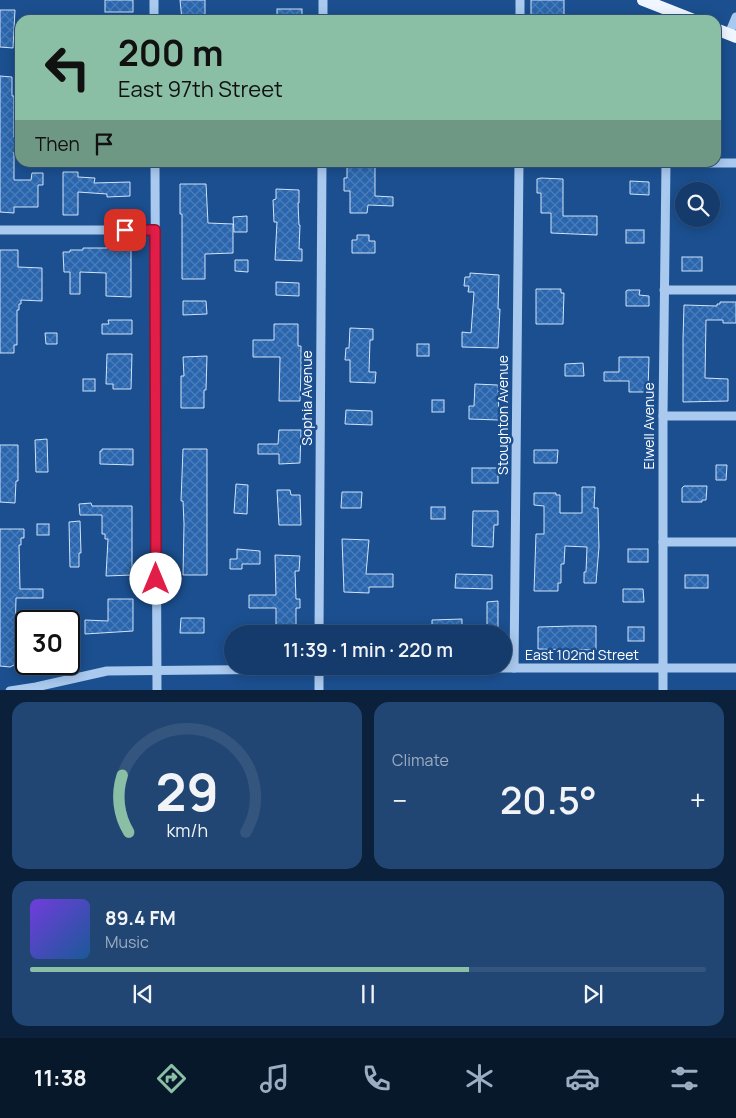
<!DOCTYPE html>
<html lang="en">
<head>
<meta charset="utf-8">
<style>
	:root { --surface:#143b6b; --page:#214673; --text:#f1f3f6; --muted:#9dadc1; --line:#33557e; --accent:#8abfa5 }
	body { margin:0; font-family:Manrope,sans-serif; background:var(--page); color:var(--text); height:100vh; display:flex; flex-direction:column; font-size:19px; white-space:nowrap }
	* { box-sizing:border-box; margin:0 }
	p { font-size:16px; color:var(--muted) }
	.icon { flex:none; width:28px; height:28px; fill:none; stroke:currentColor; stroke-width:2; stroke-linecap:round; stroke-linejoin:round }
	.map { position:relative; height:690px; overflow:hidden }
	.panel { display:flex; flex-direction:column; gap:12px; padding:12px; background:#0b203b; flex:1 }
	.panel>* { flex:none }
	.hud { position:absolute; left:15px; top:15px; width:706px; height:152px; border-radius:15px; box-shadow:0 2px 12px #0003,0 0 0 1px var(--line); background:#8abfa5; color:#111; overflow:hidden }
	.controls { position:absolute; left:675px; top:182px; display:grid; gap:10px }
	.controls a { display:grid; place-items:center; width:45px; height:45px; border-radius:50%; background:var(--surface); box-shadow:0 2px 12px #0003,0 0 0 1px var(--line); font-size:25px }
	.speed { position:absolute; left:15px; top:610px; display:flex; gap:10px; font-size:25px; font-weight:700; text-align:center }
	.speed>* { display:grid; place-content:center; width:65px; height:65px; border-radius:50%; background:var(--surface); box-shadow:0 2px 12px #0003,0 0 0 1px var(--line); line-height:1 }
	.speed .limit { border:2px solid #111; border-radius:8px; background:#fff; color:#111 }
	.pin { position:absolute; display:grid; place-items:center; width:42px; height:42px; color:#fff; margin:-21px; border-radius:10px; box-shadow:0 2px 8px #0006 }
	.me { position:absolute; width:55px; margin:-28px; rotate:0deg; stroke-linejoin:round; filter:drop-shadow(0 0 4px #0008) }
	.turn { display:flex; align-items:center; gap:18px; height:105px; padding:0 20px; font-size:22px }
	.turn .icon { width:65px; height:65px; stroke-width:2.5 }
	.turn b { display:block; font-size:35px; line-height:42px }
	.then { display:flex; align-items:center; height:48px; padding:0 20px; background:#0003; gap:10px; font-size:19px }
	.big { font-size:38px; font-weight:600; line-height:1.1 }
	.panel .widget { flex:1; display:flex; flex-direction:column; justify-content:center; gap:8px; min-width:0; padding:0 18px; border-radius:15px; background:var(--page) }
	.panel .dial { align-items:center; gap:0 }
	.dial svg { height:130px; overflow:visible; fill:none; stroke:var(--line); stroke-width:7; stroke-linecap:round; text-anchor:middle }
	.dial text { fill:var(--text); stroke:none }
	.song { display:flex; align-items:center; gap:15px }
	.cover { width:60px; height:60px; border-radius:8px; background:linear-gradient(135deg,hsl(260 70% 55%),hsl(210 70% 35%)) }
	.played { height:5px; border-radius:2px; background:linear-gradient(90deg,var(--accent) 65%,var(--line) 65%) }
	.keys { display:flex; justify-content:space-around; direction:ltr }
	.heat { display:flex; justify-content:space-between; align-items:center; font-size:28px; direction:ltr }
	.panel .tiles { flex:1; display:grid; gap:12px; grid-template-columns:1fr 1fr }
	.widget:last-child { grid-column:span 2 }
	.trip { position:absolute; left:224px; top:625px; width:288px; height:50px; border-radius:25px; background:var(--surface); box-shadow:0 2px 12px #0003,0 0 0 1px var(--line); font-weight:600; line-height:50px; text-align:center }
	.tabs { display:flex; height:80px; justify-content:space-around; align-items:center; background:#08182b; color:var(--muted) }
	.tabs .icon { width:35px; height:35px }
	.tabs .selected { color:var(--accent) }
	.tabs b { font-size:22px; color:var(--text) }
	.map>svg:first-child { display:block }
</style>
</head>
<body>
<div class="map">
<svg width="736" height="691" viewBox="0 0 736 691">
	<defs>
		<pattern id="building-cross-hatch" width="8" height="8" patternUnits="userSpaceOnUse" patternTransform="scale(1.25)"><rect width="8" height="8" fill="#2a66ad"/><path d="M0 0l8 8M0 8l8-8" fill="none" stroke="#4a7db9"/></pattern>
	</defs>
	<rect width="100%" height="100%" fill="#1b4f8f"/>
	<g fill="url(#building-cross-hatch)" stroke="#cfe3fa">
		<rect x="105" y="0" width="28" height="12"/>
		<polygon points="180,0 205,0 205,20 182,20"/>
		<rect x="531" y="0" width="33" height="20"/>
		<rect x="277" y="9" width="25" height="11"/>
		<polygon points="0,10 15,10 13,48 0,47"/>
		<polygon points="0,76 12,77 12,96 14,96 14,137 20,137 20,152 14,152 14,180 31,180 32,173 43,173 43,185 38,185 38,207 14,207 14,213 0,212"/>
		<polygon points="347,162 375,162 375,196 393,197 393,206 368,205 367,213 350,213 350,191 344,191 344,178 347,178"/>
		<polygon points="63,172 78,172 78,177 95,178 94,183 130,182 130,196 107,197 107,194 78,192 78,215 63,215"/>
		<polygon points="541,178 563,179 563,216 597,216 597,235 551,233 551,213 541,213 541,193 537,193 537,179"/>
		<polygon points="630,181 649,182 649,195 630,194"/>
		<polygon points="180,184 206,184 208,223 233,224 233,253 205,254 205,279 182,279 182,214 180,214"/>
		<polygon points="276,189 299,190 299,203 298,203 299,225 300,225 299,249 302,249 302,261 275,260 277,222 274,222 273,200 276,199"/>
		<polygon points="247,216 247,232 234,232 233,217"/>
		<rect x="626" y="230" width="18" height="13"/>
		<polygon points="357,235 369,235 369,241 375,241 375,253 352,253 352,240 357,240"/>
		<polygon points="107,245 131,245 131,297 106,296 106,273 80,272 80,294 70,294 70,272 64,272 63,252 70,252 70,250 83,250 83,248 107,248"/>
		<polygon points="0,250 18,250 18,267 42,268 42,301 21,300 21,304 19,304 19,310 17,310 17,345 14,345 14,353 0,353"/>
		<rect x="682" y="257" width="20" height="14"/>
		<polygon points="235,260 248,260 248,272 235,271"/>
		<polygon points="470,273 499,275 498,309 500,309 498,348 462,347 462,332 471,333 474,292 468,292 469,286 464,286 465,277 470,277"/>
		<polygon points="276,282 299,283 299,296 276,295"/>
		<polygon points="536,289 561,289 561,293 564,293 563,324 536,324"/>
		<polygon points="628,290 640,290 639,295 649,296 649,306 626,306 626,291"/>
		<polygon points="183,301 206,301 207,314 183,315"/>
		<polygon points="720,302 736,302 736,323 723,323 723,320 706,320 705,378 728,379 728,401 683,402 683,339 684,305 717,306 717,304 720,304"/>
		<polygon points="108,320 132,320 132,334 102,334 102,324 109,324"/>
		<polygon points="274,324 298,324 298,346 301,346 301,370 300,401 279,401 280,357 253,357 253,340 274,340"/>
		<polygon points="350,328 373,329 373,340 370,340 369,372 376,372 375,383 350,382 350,360 345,360 346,348 349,348"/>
		<polygon points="45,333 57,333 57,344 46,344"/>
		<rect x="417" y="344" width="12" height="12"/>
		<polygon points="107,354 132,354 131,389 113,389 113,384 106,384"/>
		<polygon points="207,356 206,390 204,390 204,408 181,408 181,376 184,376 183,357"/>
		<polygon points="619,357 649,357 648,392 629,392 629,381 604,381 604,372 619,372"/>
		<polygon points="583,363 584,376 565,376 565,364"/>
		<rect x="83" y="379" width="12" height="12"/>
		<polygon points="475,384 498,385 499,420 469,419 469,406 474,406"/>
		<rect x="432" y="400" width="12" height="12"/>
		<polygon points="346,410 372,411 372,425 345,424"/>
		<polygon points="279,430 301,430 300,463 279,464 279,454 258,454 258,444 278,444"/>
		<polygon points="47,439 48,472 36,472 35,440"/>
		<polygon points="0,445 18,445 18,481 16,481 15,503 0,502"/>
		<polygon points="102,449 133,449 133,465 100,464 100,451 102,451"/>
		<polygon points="183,449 207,449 207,575 183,575 184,524 183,501 181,501"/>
		<polygon points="534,450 558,450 557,463 534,463"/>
		<polygon points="716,465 727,465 726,480 716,480"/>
		<rect x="472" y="468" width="26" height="15"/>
		<polygon points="236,484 248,485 247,514 234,513"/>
		<polygon points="684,486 707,486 706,500 702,500 702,502 682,502 682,488"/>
		<polygon points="582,487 595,487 594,508 598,508 599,547 596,583 584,583 584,572 586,572 587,547 565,546 564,564 561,564 561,583 558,583 558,591 534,591 536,534 544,534 544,506 534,505 534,493 556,493 556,495 560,495 560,513 582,513"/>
		<polygon points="277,490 290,490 291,495 300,495 301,525 279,525"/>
		<polygon points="342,492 362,492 361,508 341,508"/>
		<polygon points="91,503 92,506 132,506 132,575 106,576 108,539 105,539 105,534 102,534 102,515 80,515 79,504"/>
		<rect x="431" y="507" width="14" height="12"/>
		<polygon points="473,511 498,511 498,525 494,525 493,547 472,546"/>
		<polygon points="80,521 81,553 79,553 79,567 70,567 69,522"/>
		<rect x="37" y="524" width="12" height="11"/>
		<polygon points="0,529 24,529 24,538 21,538 21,545 19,545 20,589 43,589 43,598 16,598 15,640 18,640 18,663 10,667 0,666"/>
		<polygon points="342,539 369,540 366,574 393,574 393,587 369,587 369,593 344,592"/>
		<polygon points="237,549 260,551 260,564 242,564 242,569 230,569 230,559 237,559"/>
		<rect x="628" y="549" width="20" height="13"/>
		<polygon points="275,555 300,556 299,571 295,571 296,599 300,599 300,608 296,608 296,627 276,627 276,608 249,608 249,595 276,595"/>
		<polygon points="456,574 492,575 492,589 455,588"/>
		<rect x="685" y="575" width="23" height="13"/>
		<polygon points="623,589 643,589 644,602 623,602"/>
		<polygon points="108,599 133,599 133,631 85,634 85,620 108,621"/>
		<polygon points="498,601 498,634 487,634 487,602"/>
		<polygon points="181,618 204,618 204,633 180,633"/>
		<polygon points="462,619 462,634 432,634 432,620"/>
		<polygon points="573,626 596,626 596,650 538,649 538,627"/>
		<rect x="628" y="627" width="16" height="14"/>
	</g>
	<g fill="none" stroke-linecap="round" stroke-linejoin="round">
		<g stroke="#a9c9ee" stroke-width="9">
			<polyline points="154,0 154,20"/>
			<polyline points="323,20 323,0"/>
			<polyline points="520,20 520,0"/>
			<polyline points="729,34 736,17"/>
			<polyline points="155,162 157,691"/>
			<polyline points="666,163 736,163"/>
			<polyline points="0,230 155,230"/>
			<polyline points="664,290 736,290"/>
			<polyline points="663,416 736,416"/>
			<polyline points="663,542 736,542"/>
			<polyline points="319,634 322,162"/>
			<polyline points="514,668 519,162"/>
			<polyline points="10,691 36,687 107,671 395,668 736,668"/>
			<polyline points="319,691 319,666"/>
			<polyline points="663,691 663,416 666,162"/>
		</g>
		<g stroke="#f0f6ff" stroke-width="12">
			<polyline points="643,0 694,20"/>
			<polyline points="716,29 736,37"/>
		</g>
	</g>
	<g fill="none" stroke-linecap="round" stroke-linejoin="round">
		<defs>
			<polyline id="route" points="125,230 155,230 156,579"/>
		</defs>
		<use href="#route" stroke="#92132f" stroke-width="12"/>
		<use href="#route" stroke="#e11d48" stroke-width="9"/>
	</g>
	<g text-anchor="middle" stroke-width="5" stroke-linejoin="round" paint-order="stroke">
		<g font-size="14" fill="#fff" stroke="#1b4f8f">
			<text transform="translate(307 398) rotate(-90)" y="5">Sophia Avenue</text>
			<text transform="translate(503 415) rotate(-90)" y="5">Stoughton Avenue</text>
			<text transform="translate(649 426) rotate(-90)" y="5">Elwell Avenue</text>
			<text x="582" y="660">East 102nd Street</text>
		</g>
	</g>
</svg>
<div class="controls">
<a><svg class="icon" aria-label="search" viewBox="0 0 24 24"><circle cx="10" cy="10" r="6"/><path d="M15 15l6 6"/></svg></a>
</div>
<div class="speed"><div class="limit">30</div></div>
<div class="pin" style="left:125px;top:230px;background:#d93025"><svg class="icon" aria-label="arrive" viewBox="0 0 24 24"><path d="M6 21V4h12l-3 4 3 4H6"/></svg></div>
<svg class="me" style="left:156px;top:579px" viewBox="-20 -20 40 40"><circle r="19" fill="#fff"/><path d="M0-13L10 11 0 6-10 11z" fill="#e11d48"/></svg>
<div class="trip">11:39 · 1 min · 220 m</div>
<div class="hud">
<div class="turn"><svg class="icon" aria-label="left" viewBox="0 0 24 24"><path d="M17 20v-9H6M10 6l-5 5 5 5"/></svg><div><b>200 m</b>East 97th Street</div></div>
<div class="then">Then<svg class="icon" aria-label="arrive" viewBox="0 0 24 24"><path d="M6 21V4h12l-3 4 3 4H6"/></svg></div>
</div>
</div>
<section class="panel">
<div class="tiles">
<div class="widget dial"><svg viewBox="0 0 100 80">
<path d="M14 69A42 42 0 1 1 86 69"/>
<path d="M14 69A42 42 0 0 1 10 34" stroke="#8abfa5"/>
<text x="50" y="56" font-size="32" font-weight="700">29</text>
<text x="50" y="72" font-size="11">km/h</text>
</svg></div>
<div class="widget"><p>Climate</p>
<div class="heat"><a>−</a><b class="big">20.5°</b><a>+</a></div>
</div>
<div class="widget">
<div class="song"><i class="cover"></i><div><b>89.4 FM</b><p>Music</p></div></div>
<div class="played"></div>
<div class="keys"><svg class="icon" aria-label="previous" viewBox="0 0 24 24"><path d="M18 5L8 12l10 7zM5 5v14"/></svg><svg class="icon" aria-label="pause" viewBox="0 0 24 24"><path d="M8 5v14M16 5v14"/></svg><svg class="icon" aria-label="next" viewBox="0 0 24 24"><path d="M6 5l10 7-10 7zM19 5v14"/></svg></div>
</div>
</div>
</section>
<nav class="tabs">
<b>11:38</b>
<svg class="icon selected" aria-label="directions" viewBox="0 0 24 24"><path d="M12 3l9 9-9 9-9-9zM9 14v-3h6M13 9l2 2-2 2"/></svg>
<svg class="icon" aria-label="music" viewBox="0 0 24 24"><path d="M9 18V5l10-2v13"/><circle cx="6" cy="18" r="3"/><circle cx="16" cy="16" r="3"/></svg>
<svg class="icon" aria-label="phone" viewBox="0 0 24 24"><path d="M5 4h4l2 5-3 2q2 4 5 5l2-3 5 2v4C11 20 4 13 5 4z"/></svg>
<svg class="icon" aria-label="climate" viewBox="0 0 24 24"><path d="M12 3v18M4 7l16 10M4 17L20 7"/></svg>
<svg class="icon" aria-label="car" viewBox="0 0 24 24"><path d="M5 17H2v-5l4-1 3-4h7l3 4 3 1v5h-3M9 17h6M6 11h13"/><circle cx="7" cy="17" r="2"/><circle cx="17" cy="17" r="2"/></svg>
<svg class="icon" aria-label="filters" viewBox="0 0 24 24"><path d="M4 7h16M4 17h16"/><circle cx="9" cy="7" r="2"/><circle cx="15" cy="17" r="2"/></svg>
</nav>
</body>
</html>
